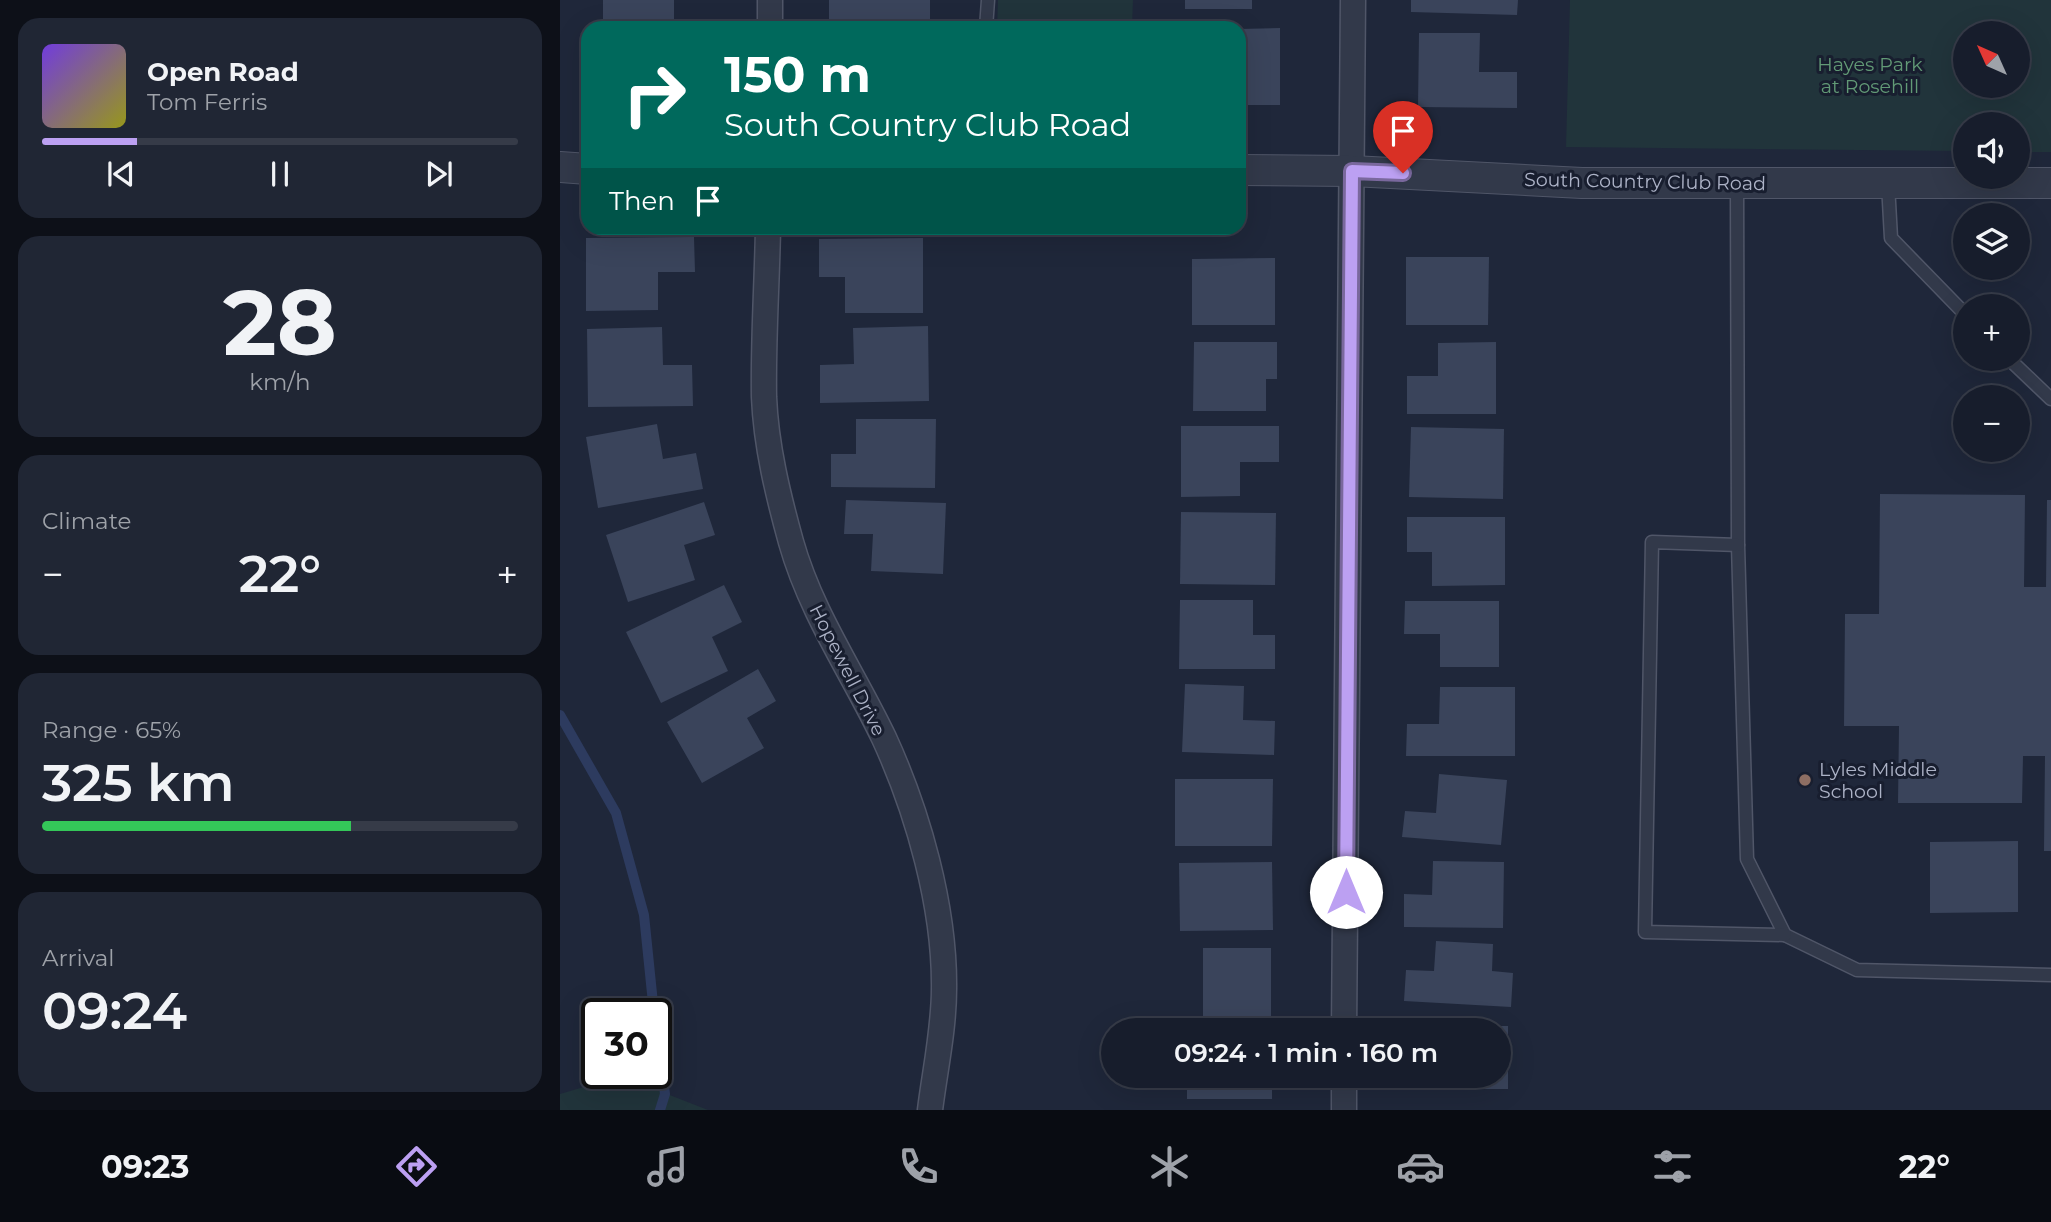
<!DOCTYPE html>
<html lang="en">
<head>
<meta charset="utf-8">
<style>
	:root { --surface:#171d2c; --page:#202634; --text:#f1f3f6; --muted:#9ea2a9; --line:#363b48; --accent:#bca0f2 }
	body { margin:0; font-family:Montserrat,sans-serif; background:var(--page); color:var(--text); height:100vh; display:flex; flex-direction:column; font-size:26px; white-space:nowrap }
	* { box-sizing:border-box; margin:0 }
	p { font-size:23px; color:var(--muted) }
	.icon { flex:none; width:38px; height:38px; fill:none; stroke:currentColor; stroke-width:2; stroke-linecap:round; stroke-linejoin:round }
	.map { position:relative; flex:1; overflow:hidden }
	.panel { display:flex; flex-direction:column; gap:18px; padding:18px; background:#0d1018; width:560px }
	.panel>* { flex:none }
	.top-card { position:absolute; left:21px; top:21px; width:665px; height:214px; border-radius:21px; box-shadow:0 7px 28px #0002,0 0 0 2px var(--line); background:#00695c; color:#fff; overflow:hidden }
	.needle { width:46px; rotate:315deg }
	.tools { position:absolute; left:1393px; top:21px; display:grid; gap:14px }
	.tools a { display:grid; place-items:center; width:77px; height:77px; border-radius:50%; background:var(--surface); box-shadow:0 7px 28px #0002,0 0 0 2px var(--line); font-size:35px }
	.speed { position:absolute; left:21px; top:998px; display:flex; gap:14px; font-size:35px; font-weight:700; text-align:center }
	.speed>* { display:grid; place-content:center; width:91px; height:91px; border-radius:50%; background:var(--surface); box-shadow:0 7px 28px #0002,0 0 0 2px var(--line); line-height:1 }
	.speed .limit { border:4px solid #111; border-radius:10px; background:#fff; color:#111 }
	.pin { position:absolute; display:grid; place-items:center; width:60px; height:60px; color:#fff; margin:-72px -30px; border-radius:50% 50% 50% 0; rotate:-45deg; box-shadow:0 0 7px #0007 }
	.pin .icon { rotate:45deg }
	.me { position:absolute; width:77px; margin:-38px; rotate:0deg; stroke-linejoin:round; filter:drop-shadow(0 0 5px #0008) }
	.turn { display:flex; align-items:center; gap:24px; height:147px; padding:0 28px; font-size:32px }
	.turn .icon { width:91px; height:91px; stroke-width:2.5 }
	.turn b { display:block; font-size:49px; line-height:60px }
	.then { display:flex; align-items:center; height:66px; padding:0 28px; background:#0003; gap:14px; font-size:26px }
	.big { font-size:52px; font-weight:600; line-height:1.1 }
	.panel .widget { flex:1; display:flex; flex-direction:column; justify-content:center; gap:10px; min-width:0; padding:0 24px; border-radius:21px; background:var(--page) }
	.panel .dial { align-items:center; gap:0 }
	.dial b { font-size:91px; line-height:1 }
	.song { display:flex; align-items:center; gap:21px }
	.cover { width:84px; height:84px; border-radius:10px; background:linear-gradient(135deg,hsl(260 70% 55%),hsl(60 70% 35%)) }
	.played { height:7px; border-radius:4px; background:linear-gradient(90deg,var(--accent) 20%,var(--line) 20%) }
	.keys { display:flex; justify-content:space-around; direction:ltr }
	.heat { display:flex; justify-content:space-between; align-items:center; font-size:38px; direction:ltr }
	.charge { height:10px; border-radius:5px; background:linear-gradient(90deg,#34c759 65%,var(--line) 0) }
	.trip { position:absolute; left:541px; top:1018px; width:410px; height:70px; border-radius:35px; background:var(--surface); box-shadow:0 7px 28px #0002,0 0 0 2px var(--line); font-weight:600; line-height:70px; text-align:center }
	.tabs { display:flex; height:112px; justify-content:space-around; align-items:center; background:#090c12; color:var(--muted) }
	.tabs .icon { width:49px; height:49px }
	.tabs .active { color:var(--accent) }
	.tabs b { font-size:32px; color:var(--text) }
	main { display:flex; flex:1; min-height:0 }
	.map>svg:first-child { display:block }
</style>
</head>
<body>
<main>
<section class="panel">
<div class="widget">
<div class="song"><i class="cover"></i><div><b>Open Road</b><p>Tom Ferris</p></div></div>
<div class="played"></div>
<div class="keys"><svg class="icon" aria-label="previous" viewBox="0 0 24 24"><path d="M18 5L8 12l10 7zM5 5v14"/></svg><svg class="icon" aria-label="pause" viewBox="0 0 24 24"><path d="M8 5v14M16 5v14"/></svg><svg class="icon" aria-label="next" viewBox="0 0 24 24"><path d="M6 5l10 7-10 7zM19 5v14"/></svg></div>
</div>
<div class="widget dial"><b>28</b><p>km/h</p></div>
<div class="widget"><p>Climate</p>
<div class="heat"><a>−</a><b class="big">22°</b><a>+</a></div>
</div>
<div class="widget"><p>Range · 65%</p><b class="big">325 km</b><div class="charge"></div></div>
<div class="widget"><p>Arrival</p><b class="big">09:24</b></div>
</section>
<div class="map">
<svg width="1491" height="1110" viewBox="0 0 1491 1110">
	<rect width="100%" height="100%" fill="#1f273a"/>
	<g fill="#21343b" fill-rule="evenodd">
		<polygon points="438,0 573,0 572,28 437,28"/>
		<path d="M1010,0H1491V152H1458V124H1405V151L1006,147ZM1405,33H1458V86H1405Z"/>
		<polygon points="61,1076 148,1110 0,1110 0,1094"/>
	</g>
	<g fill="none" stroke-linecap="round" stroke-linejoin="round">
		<g stroke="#2d3b5f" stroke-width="10">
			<polyline points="0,715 56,813 84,915 94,1013"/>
			<polyline points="96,1029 105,1094 100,1110"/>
		</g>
	</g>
	<g fill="#3a445b">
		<rect x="43" y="0" width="71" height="19"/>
		<rect x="269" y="0" width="101" height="20"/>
		<rect x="625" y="0" width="67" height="9"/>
		<polygon points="851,0 958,0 957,15 851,12"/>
		<polygon points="720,28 720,105 679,105 679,29"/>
		<polygon points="859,33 920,33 919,72 957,72 957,108 858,107"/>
		<polygon points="134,237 135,272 98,272 98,310 26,311 26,238"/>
		<polygon points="363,238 363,313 285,313 285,277 259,277 259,239"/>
		<polygon points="846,257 929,257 928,325 846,325"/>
		<polygon points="715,258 715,325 632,325 632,259"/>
		<polygon points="368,326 369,401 260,403 260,365 294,364 293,328"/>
		<polygon points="102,327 103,365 132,365 133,406 28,407 27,329"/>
		<polygon points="634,342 717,342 717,379 706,379 706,411 633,411"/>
		<polygon points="936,342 936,414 847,414 847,376 878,376 878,343"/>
		<polygon points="296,419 376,419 375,488 271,487 271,454 296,454"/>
		<polygon points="97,424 103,459 136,453 143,489 38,508 26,437"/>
		<polygon points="621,426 719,426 719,462 680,462 680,496 621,497"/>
		<polygon points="851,427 944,429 943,499 849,497"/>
		<polygon points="1320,494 1465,495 1464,587 1486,587 1487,500 1491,500 1491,851 1484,851 1485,756 1463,756 1462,803 1338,803 1339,726 1284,726 1285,614 1319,614"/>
		<polygon points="286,500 386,503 383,574 311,571 313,534 284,534"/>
		<polygon points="144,502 155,535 124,545 135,580 68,602 46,535"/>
		<polygon points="621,512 716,513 715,585 620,584"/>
		<polygon points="847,517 945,517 945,585 872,586 872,552 847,552"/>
		<polygon points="164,585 182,622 152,637 168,671 101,703 66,632"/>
		<polygon points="620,600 693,600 693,635 715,635 715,669 619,669"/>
		<polygon points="845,601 939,601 939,667 880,667 880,634 844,634"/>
		<polygon points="198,669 216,701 187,718 204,748 142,783 107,722"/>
		<polygon points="625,684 684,686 683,720 715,721 714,755 622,752"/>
		<polygon points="880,687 955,687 955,756 846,756 847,724 879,724"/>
		<polygon points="879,774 947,780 941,845 842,837 845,811 876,813"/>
		<polygon points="615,779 713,779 712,846 615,846"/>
		<polygon points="1458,841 1458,912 1370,913 1370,842"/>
		<polygon points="873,861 944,862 943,928 844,927 844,894 872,895"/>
		<polygon points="712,862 713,930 620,931 619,863"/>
		<polygon points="876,941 933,944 932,971 953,973 951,1007 844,1001 846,970 874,971"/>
		<rect x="643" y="948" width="68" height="71"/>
		<polygon points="844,1026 948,1026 948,1089 878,1089 878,1076 938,1076 938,1031 844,1031"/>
		<rect x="627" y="1076" width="85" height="23"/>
	</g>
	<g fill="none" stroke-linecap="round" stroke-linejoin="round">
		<defs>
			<g id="service">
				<polyline points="426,28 428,0"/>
				<polyline points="1177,183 1178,545 1187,859 1225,935 1297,970 1491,975"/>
				<polyline points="1328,184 1331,238 1405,314"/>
				<polyline points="1449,359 1491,399"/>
				<polyline points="1178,545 1092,542 1085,932 1225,935"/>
			</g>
			<g id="minor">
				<polyline points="210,28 210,0"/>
				<path d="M208,228C207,284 203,341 204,397C206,446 218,495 231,542C251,613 293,673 324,738C358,812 385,907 384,989C384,1029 375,1070 370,1110"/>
				<polyline points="784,1031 793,0"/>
				<polyline points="784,1110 784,1076"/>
			</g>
			<g id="tertiary">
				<polyline points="0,167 28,169"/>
				<polyline points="679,170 792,171 1022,183 1491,183"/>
			</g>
		</defs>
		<use href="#service" stroke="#505668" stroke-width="15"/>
		<use href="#minor" stroke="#505668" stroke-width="27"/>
		<use href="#tertiary" stroke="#505668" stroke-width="32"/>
		<use href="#service" stroke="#32394a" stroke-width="12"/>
		<use href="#minor" stroke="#32394a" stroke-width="24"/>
		<use href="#tertiary" stroke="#32394a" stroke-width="30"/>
	</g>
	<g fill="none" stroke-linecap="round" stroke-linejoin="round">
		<defs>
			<polyline id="route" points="786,892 792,171 843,173"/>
		</defs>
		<use href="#route" stroke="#7a689d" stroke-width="18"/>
		<use href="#route" stroke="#bca0f2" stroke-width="12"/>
	</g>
	<circle fill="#8d6e63" stroke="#181e2f" stroke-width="2.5" cx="1245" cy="780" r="7"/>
	<g text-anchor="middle" stroke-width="6" stroke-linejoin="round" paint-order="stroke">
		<g font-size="19" fill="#629a76" stroke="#181e2f">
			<text x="1310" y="71">Hayes Park<tspan x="1310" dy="22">at Rosehill</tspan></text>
		</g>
		<g font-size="19" fill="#adb3c7" stroke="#181e2f">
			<text transform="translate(1085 181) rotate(1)" y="7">South Country Club Road</text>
			<text transform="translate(288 670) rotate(63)" y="7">Hopewell Drive</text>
		</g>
		<g font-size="19" fill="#adb3c7" stroke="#181e2f" text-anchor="start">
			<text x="1259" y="776">Lyles Middle<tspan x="1259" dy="22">School</tspan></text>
		</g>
	</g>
</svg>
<div class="tools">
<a><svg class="needle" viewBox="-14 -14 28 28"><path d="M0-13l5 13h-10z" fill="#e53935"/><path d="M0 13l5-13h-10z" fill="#9ea2a9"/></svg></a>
<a><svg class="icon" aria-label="sound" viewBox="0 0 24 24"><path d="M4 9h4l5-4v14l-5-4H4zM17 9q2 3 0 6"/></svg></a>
<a><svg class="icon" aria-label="layers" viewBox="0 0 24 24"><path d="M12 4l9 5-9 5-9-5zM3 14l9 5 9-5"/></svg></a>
<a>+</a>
<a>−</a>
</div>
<div class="speed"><div class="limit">30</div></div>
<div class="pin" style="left:843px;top:173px;background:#d93025"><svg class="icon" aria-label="arrive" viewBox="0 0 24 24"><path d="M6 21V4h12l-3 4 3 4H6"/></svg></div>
<svg class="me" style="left:786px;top:892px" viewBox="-20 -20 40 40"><circle r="19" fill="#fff"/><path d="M0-13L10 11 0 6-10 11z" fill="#bca0f2"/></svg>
<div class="trip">09:24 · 1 min · 160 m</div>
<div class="top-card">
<div class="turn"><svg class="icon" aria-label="right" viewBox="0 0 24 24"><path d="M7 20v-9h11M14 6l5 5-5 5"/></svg><div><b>150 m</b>South Country Club Road</div></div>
<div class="then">Then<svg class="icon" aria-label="arrive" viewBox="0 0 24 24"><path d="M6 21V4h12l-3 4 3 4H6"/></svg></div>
</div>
</div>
</main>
<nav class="tabs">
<b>09:23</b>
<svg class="icon active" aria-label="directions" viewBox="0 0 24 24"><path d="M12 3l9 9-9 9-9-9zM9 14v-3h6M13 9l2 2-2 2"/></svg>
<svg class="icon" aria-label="music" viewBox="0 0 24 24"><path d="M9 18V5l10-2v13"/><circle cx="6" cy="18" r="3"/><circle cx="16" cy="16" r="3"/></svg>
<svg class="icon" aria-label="phone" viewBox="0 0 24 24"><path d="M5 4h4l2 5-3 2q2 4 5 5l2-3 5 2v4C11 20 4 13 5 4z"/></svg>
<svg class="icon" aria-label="climate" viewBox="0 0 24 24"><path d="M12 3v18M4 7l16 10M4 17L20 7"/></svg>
<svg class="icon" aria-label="car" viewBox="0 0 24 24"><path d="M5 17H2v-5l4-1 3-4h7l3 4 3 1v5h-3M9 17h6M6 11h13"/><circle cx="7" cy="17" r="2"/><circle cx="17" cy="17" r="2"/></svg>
<svg class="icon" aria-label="filters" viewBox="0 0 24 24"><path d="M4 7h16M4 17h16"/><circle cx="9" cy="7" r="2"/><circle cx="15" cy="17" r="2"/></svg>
<b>22°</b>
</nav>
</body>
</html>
